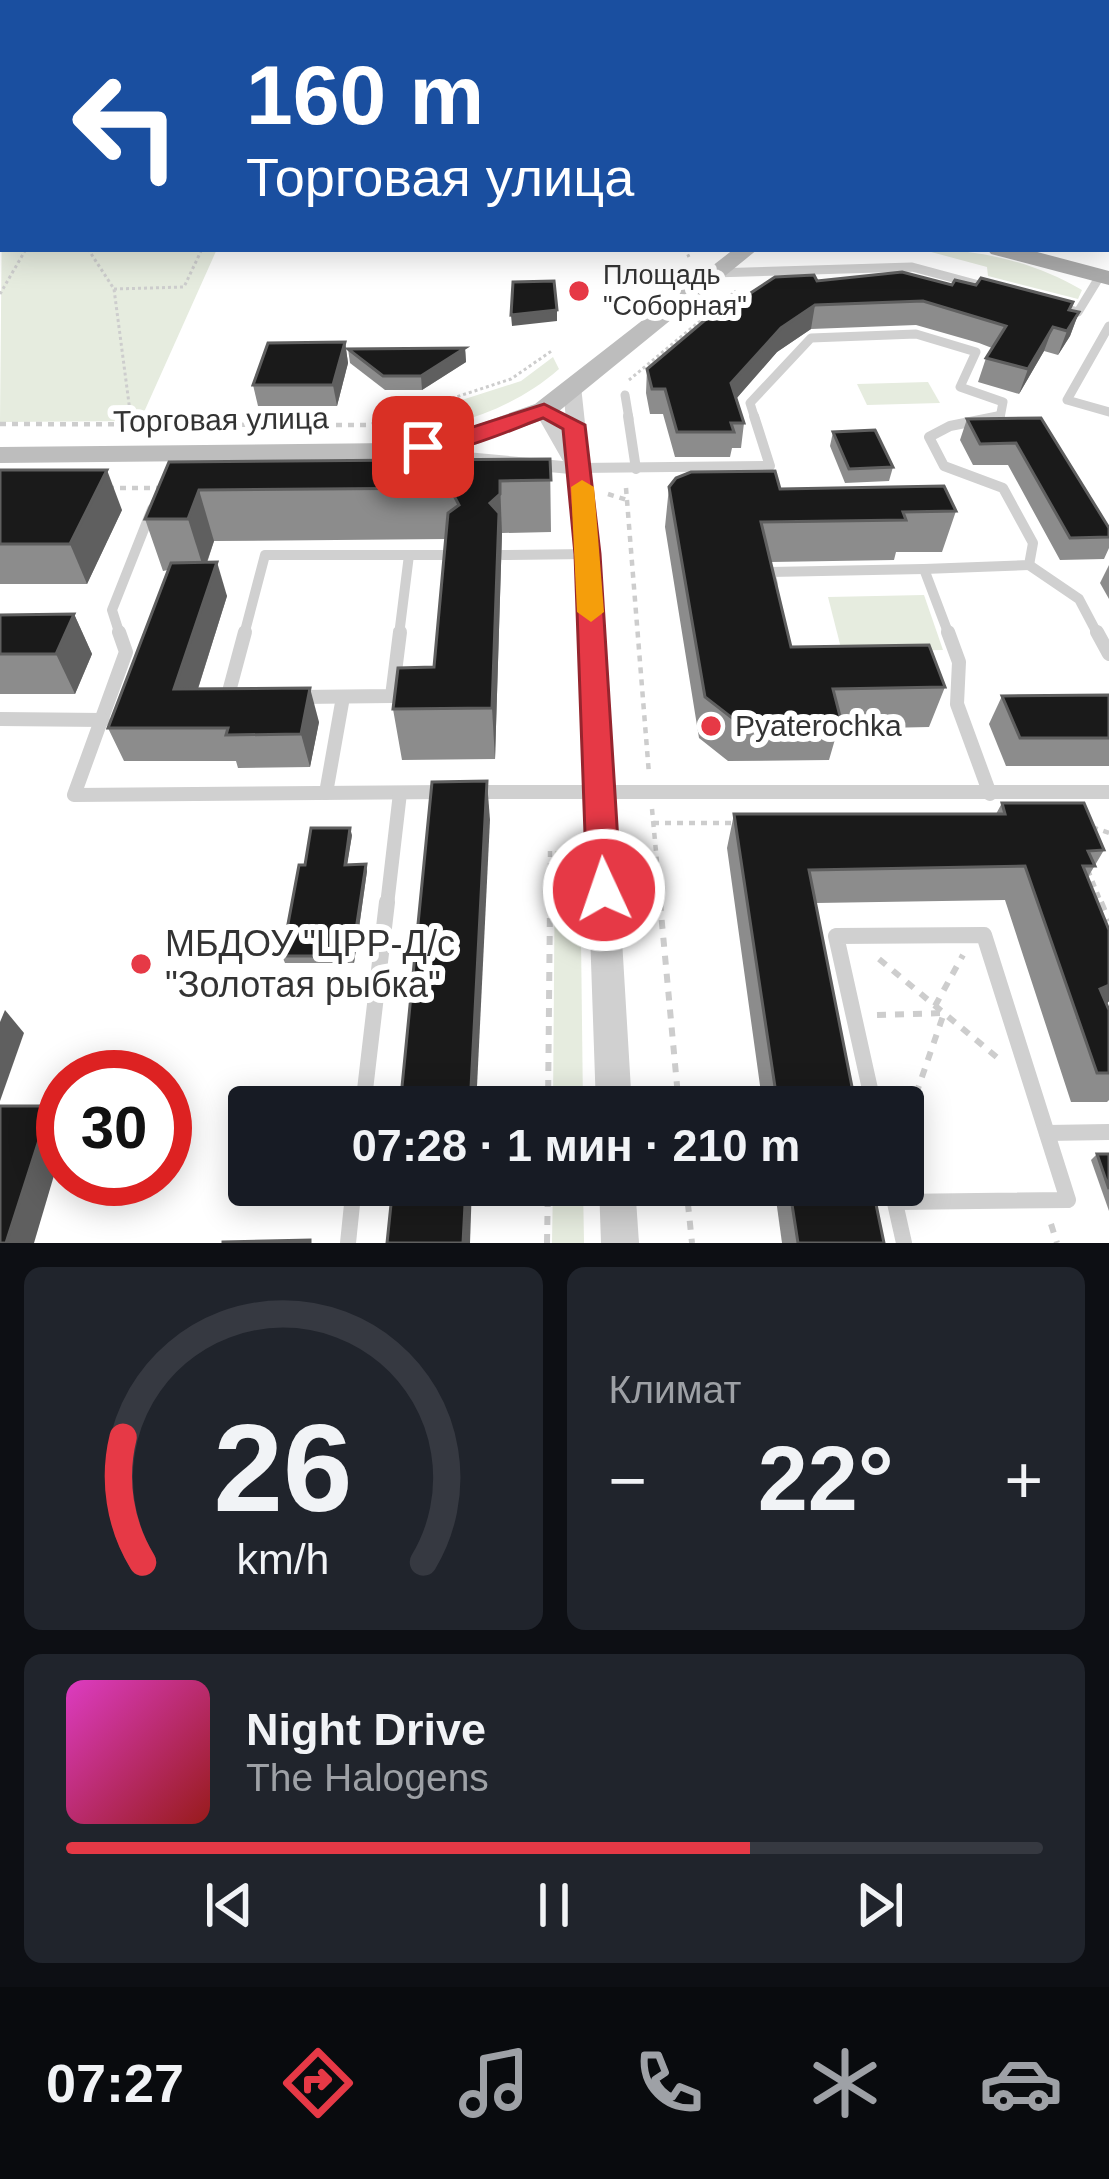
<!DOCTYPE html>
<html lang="ru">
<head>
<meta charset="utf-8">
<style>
	:root { --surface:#171b24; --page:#20242c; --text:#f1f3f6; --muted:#9ea1a6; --line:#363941; --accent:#e63946 }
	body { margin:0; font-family:Arial,sans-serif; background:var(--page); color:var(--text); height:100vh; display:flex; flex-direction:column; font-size:45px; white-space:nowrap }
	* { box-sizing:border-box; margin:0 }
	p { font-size:39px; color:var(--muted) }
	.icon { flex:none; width:66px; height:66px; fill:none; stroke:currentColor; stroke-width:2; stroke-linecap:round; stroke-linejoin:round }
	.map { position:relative; height:1243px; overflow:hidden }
	.drawer { display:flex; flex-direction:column; gap:24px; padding:24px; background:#0d0f14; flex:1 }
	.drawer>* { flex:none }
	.hud { position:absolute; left:0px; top:0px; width:1110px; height:252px; box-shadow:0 6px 30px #0003; background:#1a4fa0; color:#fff; overflow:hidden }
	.speed { position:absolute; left:36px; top:1050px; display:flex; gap:24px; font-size:60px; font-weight:700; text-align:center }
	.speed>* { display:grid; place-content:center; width:156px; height:156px; border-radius:50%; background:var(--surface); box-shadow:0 6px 30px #0003; line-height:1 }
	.speed .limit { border:18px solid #d22; background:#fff; color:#111 }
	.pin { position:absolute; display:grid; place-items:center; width:102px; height:102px; color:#fff; margin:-51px; border-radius:24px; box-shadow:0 6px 18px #0006 }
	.me { position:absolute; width:132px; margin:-66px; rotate:357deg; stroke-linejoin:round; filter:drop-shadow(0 0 9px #0008) }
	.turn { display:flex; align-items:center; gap:42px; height:252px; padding:0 48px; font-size:54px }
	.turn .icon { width:156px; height:156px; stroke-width:2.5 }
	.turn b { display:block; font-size:84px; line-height:102px }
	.big { font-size:90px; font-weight:600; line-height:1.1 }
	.drawer .tile { flex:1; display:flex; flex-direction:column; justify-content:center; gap:18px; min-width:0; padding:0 42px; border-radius:18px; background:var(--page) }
	.drawer .dial { align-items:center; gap:0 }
	.dial svg { height:312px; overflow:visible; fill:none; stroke:var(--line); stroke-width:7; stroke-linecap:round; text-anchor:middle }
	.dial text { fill:var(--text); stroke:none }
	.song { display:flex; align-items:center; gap:36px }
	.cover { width:144px; height:144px; border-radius:18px; background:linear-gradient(135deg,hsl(310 70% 55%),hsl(0 70% 35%)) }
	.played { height:12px; border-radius:6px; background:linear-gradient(90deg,var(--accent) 70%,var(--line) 70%) }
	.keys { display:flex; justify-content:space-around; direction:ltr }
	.heat { display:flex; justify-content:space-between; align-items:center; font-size:66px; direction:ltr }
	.drawer .tiles { flex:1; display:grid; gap:24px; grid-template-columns:1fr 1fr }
	.tile:last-child { grid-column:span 2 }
	.trip { position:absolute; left:228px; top:1086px; width:696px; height:120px; border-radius:12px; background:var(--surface); box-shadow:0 6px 30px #0003; font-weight:600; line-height:120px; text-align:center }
	.tabs { display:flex; height:192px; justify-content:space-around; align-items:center; background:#090b0e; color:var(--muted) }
	.tabs .icon { width:84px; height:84px }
	.tabs .active { color:var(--accent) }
	.tabs b { font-size:54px; color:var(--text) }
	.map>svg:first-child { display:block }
</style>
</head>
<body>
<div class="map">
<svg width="1109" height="1243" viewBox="0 0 1109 1243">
	<rect width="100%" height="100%" fill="#fff"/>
	<g fill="#e6ecdf">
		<polygon points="3,96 3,249 217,249 140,421 0,422"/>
		<path d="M920,249C978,249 1032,261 1082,290L1078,299L988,276L987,267Z"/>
		<path d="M553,357L559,369C511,411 455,426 394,436L387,433L390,423L521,381Z"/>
		<polygon points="928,382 940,403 867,405 857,384"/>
		<polygon points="924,595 943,650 842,652 828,597"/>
		<polygon points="555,851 580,852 583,1107 553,1107"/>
		<polygon points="553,1185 583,1185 584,1243 552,1243"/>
	</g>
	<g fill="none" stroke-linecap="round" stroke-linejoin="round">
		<g stroke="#cdcdcd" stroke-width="3" stroke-dasharray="3 3" stroke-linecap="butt">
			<polyline points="1012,3 1016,0"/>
			<polyline points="1087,3 1091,0"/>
			<polyline points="88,249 114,289 131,419"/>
			<polyline points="685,249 689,257"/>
			<polyline points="114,289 184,287 202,249"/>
			<polyline points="0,294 26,249"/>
			<polyline points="629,380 736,291"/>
			<polyline points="389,419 511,379 553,350"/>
		</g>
		<g stroke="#cdcdcd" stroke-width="4.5" stroke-dasharray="6 6" stroke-linecap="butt">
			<polyline points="131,416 132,426"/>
			<polyline points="0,424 371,425 398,416"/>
			<polyline points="108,488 162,488"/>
			<polyline points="626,488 649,774"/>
			<polyline points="608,494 630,501"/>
			<polyline points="652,809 661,905"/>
			<polyline points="653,823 736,823"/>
			<polyline points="1092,827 1109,833"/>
			<polyline points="1088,870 1102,905"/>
			<polyline points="550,905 550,846"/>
		</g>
		<g stroke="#cdcdcd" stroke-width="6" stroke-dasharray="9 9" stroke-linecap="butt">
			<polyline points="660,902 679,1107"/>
			<polyline points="1101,902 1109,921"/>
			<polyline points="879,959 999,1059"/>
			<polyline points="935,1006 963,955"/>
			<polyline points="877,1015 944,1013 903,1132"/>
			<polyline points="548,1107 550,902"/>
			<polyline points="686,1185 692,1243"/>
			<polyline points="1051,1224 1057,1243"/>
			<polyline points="547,1243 548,1185"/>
		</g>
		<g stroke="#d0d0d0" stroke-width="6">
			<polyline points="183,0 195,3"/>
			<polyline points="298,0 312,3"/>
			<polyline points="708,0 724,3"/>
			<polyline points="958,3 962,0"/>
		</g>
		<g stroke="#d0d0d0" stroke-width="9">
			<polyline points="713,273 912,267 990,288"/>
			<polyline points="1056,306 1078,312 1100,276"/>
			<polyline points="1109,326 1067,400 1109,412"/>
			<polyline points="625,395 629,419"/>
			<polyline points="755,419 750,403 811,338 916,334 976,352 960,387 1003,402 1000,418 993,419"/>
		</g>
		<g stroke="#d0d0d0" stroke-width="10">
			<polyline points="628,416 636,469"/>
			<polyline points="579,468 770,466 754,416"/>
			<polyline points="502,555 588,554"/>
			<polyline points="1029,565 1079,599 1098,635"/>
			<polyline points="773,584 770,572 924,569"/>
			<polyline points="120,635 112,610 152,509"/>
			<polyline points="244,635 265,555 454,555"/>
			<polyline points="399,635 409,555"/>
			<polyline points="949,635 924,569 1029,565 1033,543 1003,488 944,466 929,437 950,426 1000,416"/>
		</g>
		<g stroke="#d0d0d0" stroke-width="14">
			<polyline points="119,632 126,652 74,795 446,792"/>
			<polyline points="948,632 959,662 957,704 990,794"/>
			<polyline points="1097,632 1109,654"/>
			<polyline points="301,697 392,696 400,632"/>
			<polyline points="227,699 245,632"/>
			<polyline points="0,719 103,720"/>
			<polyline points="472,792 1109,792"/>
			<polyline points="326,793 343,697"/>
			<polyline points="387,905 400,793"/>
		</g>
		<g stroke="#d0d0d0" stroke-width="16">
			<polyline points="363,1107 387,902"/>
			<polyline points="874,1107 836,936 984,935 1068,1200 895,1202"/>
			<polyline points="1047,1133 1109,1132"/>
			<polyline points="891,1185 904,1243"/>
			<polyline points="348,1243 354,1185"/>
		</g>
		<g fill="#d0d0d0" fill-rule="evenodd">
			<polygon points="572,380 581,386 599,554 632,1107 596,1107 577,554 570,474 401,458 391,452 401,446 563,461 534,410 537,406 551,406 567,432 563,386"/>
			<polygon points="599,1185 635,1185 639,1243 601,1243"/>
		</g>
		<g fill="#bdbdbd" fill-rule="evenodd">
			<polygon points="14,0 37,0 12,3"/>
			<polygon points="734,249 758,249 553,416 463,449 393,459 0,463 0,447 393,443 448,435 535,404"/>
		</g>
		<g fill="#ababab" fill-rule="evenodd">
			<polygon points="34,0 58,0 60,3 36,3"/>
			<polygon points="93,0 117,0 119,3 95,3"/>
			<polygon points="987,249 1026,249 1109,271 1109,285 991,254"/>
		</g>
	</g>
	<g fill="#8c8c8c">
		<polygon points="1107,135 1109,136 1109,208 1107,208"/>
		<polygon points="817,281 952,285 1079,312 1070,336 1058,355 1044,351 1019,394 978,382 986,358 992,348 979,343 916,325 811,329 777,352 736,399 744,423 741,448 732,448 730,457 675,457 663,414 650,414 646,393 647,369 746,296"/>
		<polygon points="345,342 348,363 337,406 258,406 253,385"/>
		<polygon points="465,348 466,362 422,390 385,390 350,363 348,349"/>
		<polygon points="1041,418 1109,528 1109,548 1104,559 1060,560 1008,465 973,465 960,440 967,419"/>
		<polygon points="833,432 893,467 889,481 845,483 830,446"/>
		<polygon points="550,459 551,532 502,533 495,759 402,760 393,709 434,667 446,539 214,541 207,563 227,596 198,689 319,722 310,767 238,768 236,761 124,761 108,728 168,570 163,571 145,519 169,462"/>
		<polygon points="0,470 122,510 87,584 0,584"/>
		<polygon points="669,487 780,489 956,511 942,552 896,552 894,560 771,562 791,647 945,687 929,727 838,729 829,760 728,761 699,738 665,527"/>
		<polygon points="1109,565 1109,599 1100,583"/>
		<polygon points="74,614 92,654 75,694 0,694 0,615"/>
		<polygon points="1109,695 1109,766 1006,766 989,724 1002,696"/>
		<polygon points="1002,803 1104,850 1088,877 1109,930 1109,1001 1107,1004 1109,1010 1109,1100 1107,1102 1071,1102 1005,900 816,903 856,1107 763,1107 727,848 734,814 996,814"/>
		<polygon points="352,835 347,864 367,871 354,963 285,963 282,956 305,865"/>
		<polygon points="1097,1154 1109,1154 1109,1211 1091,1160"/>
		<polygon points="774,1185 872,1185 884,1243 782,1243"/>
	</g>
	<g fill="#5f5f5f">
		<polygon points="3,44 3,66 0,67 0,45"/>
		<polygon points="815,305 811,329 777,352 728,408 731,383 781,328"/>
		<polygon points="557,310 557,321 512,326 511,315"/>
		<polygon points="1079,312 1070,336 1058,355 1067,331"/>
		<polygon points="1053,327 1044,351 1019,394 1028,369"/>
		<polygon points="345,342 348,363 337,406 333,385"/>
		<polygon points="465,348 466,362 422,390 421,376"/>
		<polygon points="107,470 122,510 87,584 70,544"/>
		<polygon points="500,481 502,533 495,759 492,708 490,503"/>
		<polygon points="199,490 214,541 204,570 188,519"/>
		<polygon points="217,562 227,596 187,723 174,689"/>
		<polygon points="74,614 92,654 75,694 56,654"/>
		<polygon points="310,688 319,722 310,767 301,734"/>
		<polygon points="487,781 490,820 476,1107 470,1107"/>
		<polygon points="350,828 352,835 346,872 345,865"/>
		<polygon points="366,864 367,871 354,963 352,956"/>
		<polygon points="1109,985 1109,1001 1103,1009 1076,1019 1100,989"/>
		<polygon points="5,1010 24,1033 0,1101 0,1022"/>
		<polygon points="50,1106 63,1120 63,1145 34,1243 6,1243"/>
		<polygon points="466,1185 472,1185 470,1243 463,1243"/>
	</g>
	<g fill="#1a1a1a" stroke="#5f5f5f" stroke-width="3">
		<polygon points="316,0 583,0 598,3 315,3"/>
		<polygon points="720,0 910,0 928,3 721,3"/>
		<polygon points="0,25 3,26 3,44 0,45"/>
		<polygon points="1107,31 1109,31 1109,56 1107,58"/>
		<polygon points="1107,135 1109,136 1109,182 1107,182"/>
		<polygon points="902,272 952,285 955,280 976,285 981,278 1073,302 1069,310 1079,312 1067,331 1053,327 1028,369 986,358 1006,326 986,320 923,301 815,305 781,328 731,383 744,423 731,423 734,432 677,432 665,389 652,389 647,369 737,293 746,296 775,277 814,275 817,281"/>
		<polygon points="554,281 557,310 511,315 513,282"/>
		<polygon points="345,342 333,385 253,385 268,343"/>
		<polygon points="465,348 421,376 383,376 348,349"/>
		<polygon points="1041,418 1109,528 1109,537 1070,538 1016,443 980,444 967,419"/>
		<polygon points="875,430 893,467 849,469 833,432"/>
		<polygon points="550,459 551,480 500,481 500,494 490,503 499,513 492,708 393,709 398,668 434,667 448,513 459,505 450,488 199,490 188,519 145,519 169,462"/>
		<polygon points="0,470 107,470 70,544 0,544"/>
		<polygon points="775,471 780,489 944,486 956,511 903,512 906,520 761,522 791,647 929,645 945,687 833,689 841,720 736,721 705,697 669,487 676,478 691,472"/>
		<polygon points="217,562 174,689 310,688 301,734 226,735 228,728 108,728 171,563"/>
		<polygon points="74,614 56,654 0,654 0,615"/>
		<polygon points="1109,695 1109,738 1020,738 1002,696"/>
		<polygon points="487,781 470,1107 400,1107 432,782"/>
		<polygon points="1002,803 1084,803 1104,850 1088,851 1095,866 1083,866 1109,930 1109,985 1100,989 1109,1010 1109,1073 1097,1073 1025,866 809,870 856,1107 778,1107 734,814 1005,814"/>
		<polygon points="311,828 350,828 345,865 366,864 352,956 282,956 299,865 305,865"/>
		<polygon points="0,1106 50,1106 6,1243 0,1243"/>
		<polygon points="1097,1154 1109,1154 1109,1189"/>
		<polygon points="393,1185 466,1185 463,1243 387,1243"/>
		<polygon points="789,1185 872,1185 884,1243 798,1243"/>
		<polygon points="310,1240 310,1243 223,1243 223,1242"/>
	</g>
	<path fill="#e63946" stroke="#96252e" stroke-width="3" d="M544,404L585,425L600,554L621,890L616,900L604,905L592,900L587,890L575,554L563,429L543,418C514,428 435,466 411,447Z"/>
	<polygon fill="#f59e0b" points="582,480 594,487 604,612 591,622 577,612 571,487"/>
	<g fill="#e63946" stroke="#fff" stroke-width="4.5">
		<circle cx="579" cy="291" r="12"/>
		<circle cx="711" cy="726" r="12"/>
		<circle cx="141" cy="964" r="12"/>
	</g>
	<g text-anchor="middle" stroke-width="12" stroke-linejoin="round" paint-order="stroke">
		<g font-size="27" fill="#333" stroke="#fff" text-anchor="start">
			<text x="603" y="284">Площадь<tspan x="603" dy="31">"Соборная"</tspan></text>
		</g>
		<g font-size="30" fill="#333" stroke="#fff">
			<text transform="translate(221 420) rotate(-1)" y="10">Торговая улица</text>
		</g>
		<g font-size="30" fill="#333" stroke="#fff" text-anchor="start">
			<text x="735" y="736">Pyaterochka</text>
		</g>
		<g font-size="36" fill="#333" stroke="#fff" text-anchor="start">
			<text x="165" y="956">МБДОУ "ЦРР-Д/с<tspan x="165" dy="41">"Золотая рыбка"</tspan></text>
		</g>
	</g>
</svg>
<div class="speed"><div class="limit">30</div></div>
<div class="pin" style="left:423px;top:447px;background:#d93025"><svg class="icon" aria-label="arrive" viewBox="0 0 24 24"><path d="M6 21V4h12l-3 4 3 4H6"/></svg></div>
<svg class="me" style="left:604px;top:890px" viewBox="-20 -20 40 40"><circle r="17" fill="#e63946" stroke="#fff" stroke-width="3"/><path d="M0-11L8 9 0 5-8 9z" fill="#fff"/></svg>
<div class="trip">07:28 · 1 мин · 210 m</div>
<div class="hud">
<div class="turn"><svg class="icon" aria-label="left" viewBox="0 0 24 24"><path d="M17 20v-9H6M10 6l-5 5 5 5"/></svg><div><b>160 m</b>Торговая улица</div></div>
</div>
</div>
<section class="drawer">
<div class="tiles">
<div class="tile dial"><svg viewBox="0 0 100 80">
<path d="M14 69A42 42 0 1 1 86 69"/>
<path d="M14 69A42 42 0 0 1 9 37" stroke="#e63946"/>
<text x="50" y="56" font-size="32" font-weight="700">26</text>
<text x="50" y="72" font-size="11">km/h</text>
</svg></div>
<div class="tile"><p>Климат</p>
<div class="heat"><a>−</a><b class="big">22°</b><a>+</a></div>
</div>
<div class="tile">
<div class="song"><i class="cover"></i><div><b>Night Drive</b><p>The Halogens</p></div></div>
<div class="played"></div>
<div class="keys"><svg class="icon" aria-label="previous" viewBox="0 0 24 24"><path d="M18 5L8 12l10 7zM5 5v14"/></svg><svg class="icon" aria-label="pause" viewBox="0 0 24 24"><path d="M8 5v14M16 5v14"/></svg><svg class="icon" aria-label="next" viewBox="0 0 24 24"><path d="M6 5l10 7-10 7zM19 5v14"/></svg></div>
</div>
</div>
</section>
<nav class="tabs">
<b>07:27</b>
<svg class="icon active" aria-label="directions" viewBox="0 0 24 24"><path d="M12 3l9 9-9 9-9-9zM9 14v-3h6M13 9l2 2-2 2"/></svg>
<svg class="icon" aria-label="music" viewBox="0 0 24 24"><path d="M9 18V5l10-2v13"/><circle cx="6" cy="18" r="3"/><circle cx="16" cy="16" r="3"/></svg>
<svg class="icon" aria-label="phone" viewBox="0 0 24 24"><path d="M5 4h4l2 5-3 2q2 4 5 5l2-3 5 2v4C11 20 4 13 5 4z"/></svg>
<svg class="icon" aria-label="climate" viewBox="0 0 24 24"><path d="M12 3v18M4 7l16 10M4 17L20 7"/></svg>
<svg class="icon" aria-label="car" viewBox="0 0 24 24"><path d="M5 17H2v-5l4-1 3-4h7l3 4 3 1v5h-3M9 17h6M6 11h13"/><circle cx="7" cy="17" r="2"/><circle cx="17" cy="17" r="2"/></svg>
</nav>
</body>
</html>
